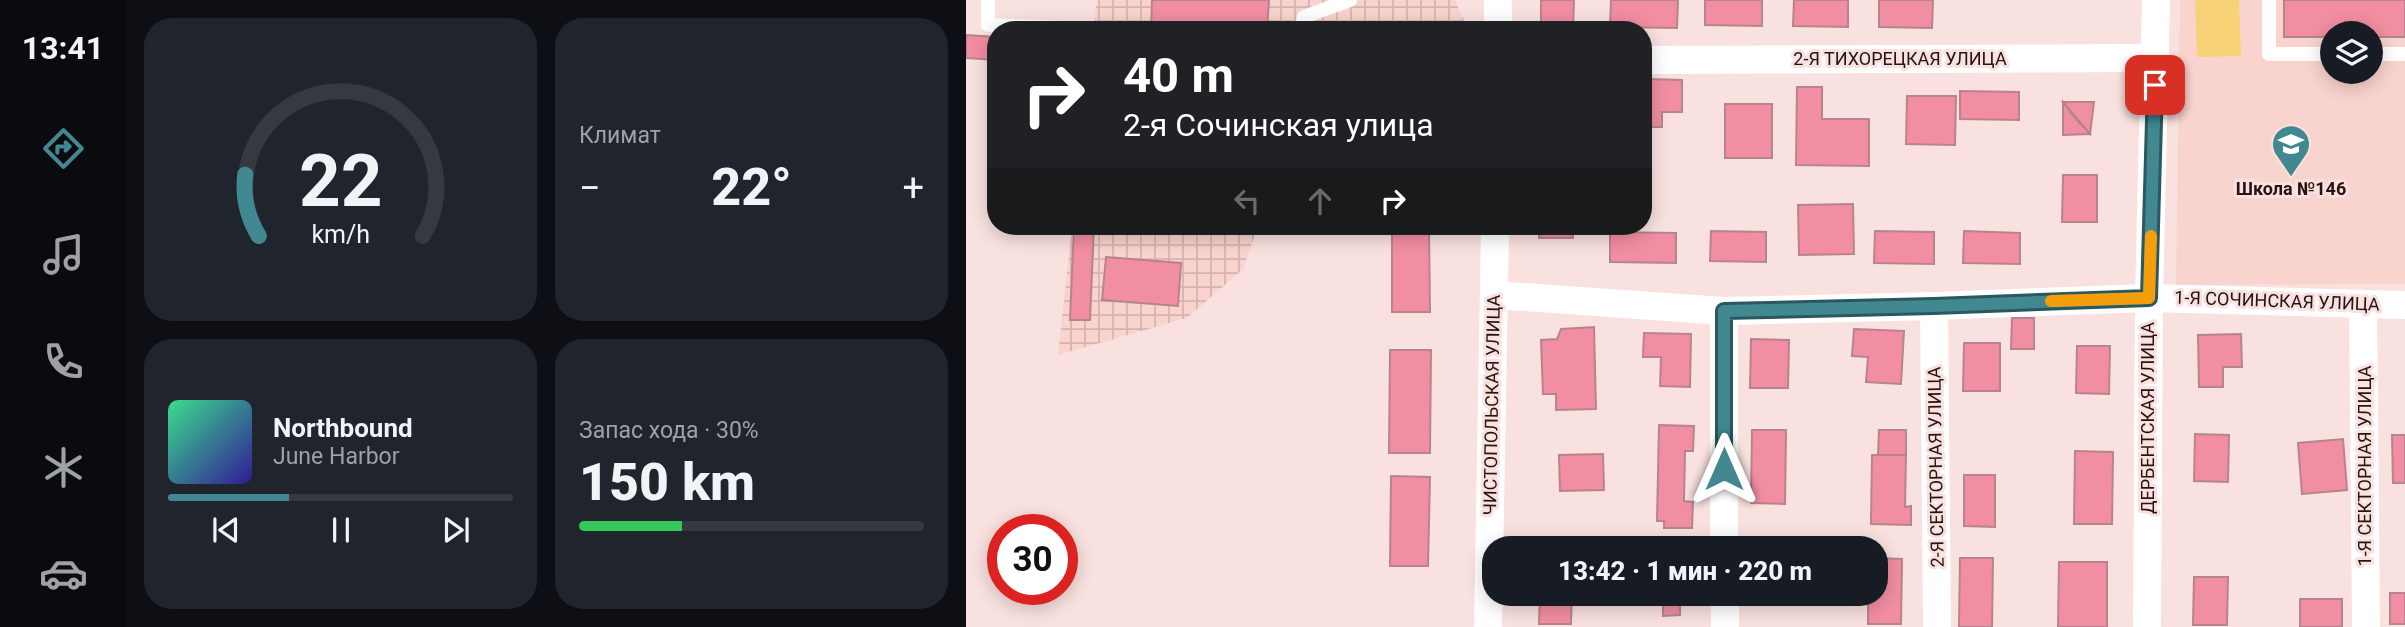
<!DOCTYPE html>
<html lang="ru">
<head>
<meta charset="utf-8">
<style>
	:root { --surface:#171b24; --page:#20242c; --text:#f1f3f6; --muted:#9ea1a6; --line:#363941; --accent:#418891 }
	body { margin:0; font-family:Roboto,sans-serif; background:var(--page); color:var(--text); height:100vh; display:flex; flex-direction:column; font-size:26px; white-space:nowrap }
	* { box-sizing:border-box; margin:0 }
	p { font-size:23px; color:var(--muted) }
	.icon { flex:none; width:38px; height:38px; fill:none; stroke:currentColor; stroke-width:2; stroke-linecap:round; stroke-linejoin:round }
	.map { position:relative; flex:1; overflow:hidden }
	.side { display:flex; flex-direction:column; gap:18px; padding:18px; background:#0d0f14; width:840px }
	.side>* { flex:none }
	.top-card { position:absolute; left:21px; top:21px; width:665px; height:214px; border-radius:28px; box-shadow:0 4px 18px #0003; background:#202124; color:#fff; overflow:hidden }
	.tools { position:absolute; left:1354px; top:21px; display:grid; gap:14px }
	.tools a { display:grid; place-items:center; width:63px; height:63px; border-radius:50%; background:var(--surface); box-shadow:0 4px 18px #0003; font-size:35px }
	.speed { position:absolute; left:21px; top:514px; display:flex; gap:14px; font-size:35px; font-weight:700; text-align:center }
	.speed>* { display:grid; place-content:center; width:91px; height:91px; border-radius:50%; background:var(--surface); box-shadow:0 4px 18px #0003; line-height:1 }
	.speed .limit { border:10px solid #d22; background:#fff; color:#111 }
	.pin { position:absolute; display:grid; place-items:center; width:60px; height:60px; color:#fff; margin:-30px; border-radius:14px; box-shadow:0 4px 10px #0006 }
	.me { position:absolute; width:77px; margin:-38px; rotate:0deg; stroke-linejoin:round; filter:drop-shadow(0 0 5px #0008) }
	.turn { display:flex; align-items:center; gap:24px; height:147px; padding:0 21px; font-size:32px }
	.turn .icon { width:91px; height:91px; stroke-width:2.5 }
	.turn b { display:block; font-size:49px; line-height:60px }
	.lanes { display:flex; align-items:center; height:66px; padding:0 21px; background:#0003; justify-content:center; gap:35px; direction:ltr }
	.lanes .off { opacity:.35 }
	.big { font-size:52px; font-weight:800; line-height:1.1 }
	.side .widget { flex:1; display:flex; flex-direction:column; justify-content:center; gap:10px; min-width:0; padding:0 24px; border-radius:28px; background:var(--page) }
	.side .dial { align-items:center; gap:0 }
	.dial svg { height:182px; overflow:visible; fill:none; stroke:var(--line); stroke-width:7; stroke-linecap:round; text-anchor:middle }
	.dial text { fill:var(--text); stroke:none }
	.song { display:flex; align-items:center; gap:21px }
	.cover { width:84px; height:84px; border-radius:10px; background:linear-gradient(135deg,hsl(150 70% 55%),hsl(250 70% 35%)) }
	.played { height:7px; border-radius:4px; background:linear-gradient(90deg,var(--accent) 35%,var(--line) 35%) }
	.keys { display:flex; justify-content:space-around; direction:ltr }
	.heat { display:flex; justify-content:space-between; align-items:center; font-size:38px; direction:ltr }
	.charge { height:10px; border-radius:5px; background:linear-gradient(90deg,#34c759 30%,var(--line) 0) }
	.side .tiles { flex:1; display:grid; gap:18px; grid-template-columns:repeat(2,1fr) }
	.trip { position:absolute; left:516px; top:536px; width:406px; height:70px; border-radius:28px; background:var(--surface); box-shadow:0 4px 18px #0003; font-weight:800; line-height:70px; text-align:center }
	main { display:flex; flex:1; min-height:0 }
	.tab-bar { display:flex; flex-direction:column; width:126px; justify-content:space-around; align-items:center; background:#090b0e; color:var(--muted) }
	.tab-bar .icon { width:49px; height:49px }
	.tab-bar .selected { color:var(--accent) }
	.tab-bar b { font-size:32px; color:var(--text) }
	.map>svg:first-child { display:block }
</style>
</head>
<body>
<main>
<nav class="tab-bar">
<b>13:41</b>
<svg class="icon selected" aria-label="directions" viewBox="0 0 24 24"><path d="M12 3l9 9-9 9-9-9zM9 14v-3h6M13 9l2 2-2 2"/></svg>
<svg class="icon" aria-label="music" viewBox="0 0 24 24"><path d="M9 18V5l10-2v13"/><circle cx="6" cy="18" r="3"/><circle cx="16" cy="16" r="3"/></svg>
<svg class="icon" aria-label="phone" viewBox="0 0 24 24"><path d="M5 4h4l2 5-3 2q2 4 5 5l2-3 5 2v4C11 20 4 13 5 4z"/></svg>
<svg class="icon" aria-label="climate" viewBox="0 0 24 24"><path d="M12 3v18M4 7l16 10M4 17L20 7"/></svg>
<svg class="icon" aria-label="car" viewBox="0 0 24 24"><path d="M5 17H2v-5l4-1 3-4h7l3 4 3 1v5h-3M9 17h6M6 11h13"/><circle cx="7" cy="17" r="2"/><circle cx="17" cy="17" r="2"/></svg>
</nav>
<section class="side">
<div class="tiles">
<div class="widget dial"><svg viewBox="0 0 100 80">
<path d="M14 69A42 42 0 1 1 86 69"/>
<path d="M14 69A42 42 0 0 1 8 42" stroke="#418891"/>
<text x="50" y="56" font-size="32" font-weight="700">22</text>
<text x="50" y="72" font-size="11">km/h</text>
</svg></div>
<div class="widget"><p>Климат</p>
<div class="heat"><a>−</a><b class="big">22°</b><a>+</a></div>
</div>
<div class="widget">
<div class="song"><i class="cover"></i><div><b>Northbound</b><p>June Harbor</p></div></div>
<div class="played"></div>
<div class="keys"><svg class="icon" aria-label="previous" viewBox="0 0 24 24"><path d="M18 5L8 12l10 7zM5 5v14"/></svg><svg class="icon" aria-label="pause" viewBox="0 0 24 24"><path d="M8 5v14M16 5v14"/></svg><svg class="icon" aria-label="next" viewBox="0 0 24 24"><path d="M6 5l10 7-10 7zM19 5v14"/></svg></div>
</div>
<div class="widget"><p>Запас хода · 30%</p><b class="big">150 km</b><div class="charge"></div></div>
</div>
</section>
<div class="map">
<svg width="1439" height="627" viewBox="0 0 1439 627">
	<defs>
		<pattern id="industrial-grid" width="8" height="8" patternUnits="userSpaceOnUse" patternTransform="scale(1.75)"><rect width="8" height="8" fill="#f9d3cd"/><path d="M0 4h8M4 0v8" fill="none" stroke="#d5b4af"/></pattern>
	</defs>
	<rect width="100%" height="100%" fill="#f8e1de"/>
	<path fill="#f9d3cd" fill-rule="evenodd" d="M1214,0H1439V284L1210,285ZM1367,33H1405V72H1367Z"/>
	<g fill="url(#industrial-grid)">
		<polygon points="131,0 489,0 502,30 127,30"/>
		<polygon points="106,226 292,226 277,269 221,318 92,355"/>
	</g>
	<polygon fill="#f8d276" points="1229,0 1273,0 1275,56 1231,57"/>
	<g fill="#f28ea2" stroke="#b7848d" stroke-width="2">
		<polygon points="186,0 303,0 301,30 185,30"/>
		<polygon points="575,0 608,0 607,30 575,30"/>
		<polygon points="645,0 712,0 711,28 644,27"/>
		<polygon points="739,0 796,0 796,26 739,25"/>
		<polygon points="828,0 882,0 882,27 827,26"/>
		<polygon points="913,0 967,0 966,28 913,27"/>
		<polygon points="1318,0 1439,0 1439,37 1405,37 1405,33 1367,33 1367,37 1318,37"/>
		<polygon points="429,26 429,30 342,30 342,28"/>
		<polygon points="0,35 30,37 30,60 0,58"/>
		<polygon points="677,70 683,70 683,79 716,80 716,112 696,112 696,127 677,127"/>
		<polygon points="831,87 856,87 856,119 903,119 903,166 830,165"/>
		<polygon points="994,91 1053,92 1053,120 994,119"/>
		<polygon points="941,96 990,96 989,145 940,144"/>
		<polygon points="1097,102 1109,118 1124,134 1097,135"/>
		<polygon points="1097,102 1128,102 1124,134"/>
		<rect x="759" y="104" width="47" height="54"/>
		<polygon points="1097,175 1131,175 1131,222 1096,222"/>
		<polygon points="887,204 888,254 833,255 832,205"/>
		<polygon points="108,226 128,226 124,320 104,320"/>
		<rect x="573" y="226" width="34" height="12"/>
		<polygon points="426,228 463,228 464,312 426,312"/>
		<polygon points="745,231 800,232 800,262 744,261"/>
		<polygon points="909,231 968,232 968,264 908,263"/>
		<polygon points="998,231 1054,233 1054,264 997,263"/>
		<polygon points="644,232 710,233 710,263 644,262"/>
		<polygon points="140,257 215,263 212,306 136,300"/>
		<polygon points="1046,318 1068,318 1068,349 1045,349"/>
		<polygon points="628,327 630,409 590,410 590,394 577,394 575,340 591,339 595,329"/>
		<polygon points="888,329 938,331 935,384 900,382 902,357 886,356"/>
		<polygon points="678,333 725,334 724,387 694,386 695,357 677,357"/>
		<polygon points="1275,334 1276,367 1257,367 1257,387 1233,387 1232,335"/>
		<polygon points="785,339 823,340 822,388 784,388"/>
		<polygon points="998,343 1034,343 1034,391 997,391"/>
		<polygon points="1111,346 1144,346 1143,394 1110,393"/>
		<polygon points="424,350 465,350 464,453 423,453"/>
		<polygon points="693,425 728,426 727,451 719,451 718,501 727,502 726,528 698,528 698,521 691,521"/>
		<polygon points="786,430 820,430 819,504 785,503"/>
		<polygon points="913,430 940,430 940,455 912,455"/>
		<polygon points="1229,434 1263,435 1262,482 1228,481"/>
		<polygon points="1426,435 1439,435 1439,483 1427,483"/>
		<polygon points="1377,439 1381,490 1336,494 1332,443"/>
		<polygon points="1109,451 1147,452 1146,524 1108,524"/>
		<polygon points="637,454 638,490 594,491 593,455"/>
		<polygon points="906,455 940,455 939,507 945,506 945,525 905,524"/>
		<polygon points="998,475 1029,475 1029,527 998,526"/>
		<polygon points="425,476 464,477 462,566 424,566"/>
		<polygon points="910,558 936,559 935,624 902,624 902,593 910,593"/>
		<polygon points="994,558 1027,558 1026,627 993,627"/>
		<polygon points="1093,562 1141,562 1141,627 1092,627"/>
		<polygon points="1228,577 1262,577 1261,625 1227,625"/>
		<polygon points="574,593 606,593 605,624 573,624"/>
		<polygon points="697,593 714,593 714,615 697,616"/>
		<rect x="1424" y="593" width="15" height="31"/>
		<rect x="1334" y="599" width="42" height="28"/>
	</g>
	<g fill="none" stroke-linecap="round" stroke-linejoin="round">
		<g stroke="#fff" stroke-width="14">
			<polyline points="22,0 22,25 99,28"/>
			<polyline points="1303,0 1303,54 1367,54"/>
			<polyline points="335,30 338,17 384,0"/>
			<polyline points="1405,54 1439,54"/>
			<polyline points="229,226 238,226"/>
		</g>
		<g stroke="#fff" stroke-width="28">
			<polyline points="532,30 532,0"/>
			<polyline points="677,60 1190,58"/>
			<polyline points="528,295 758,311 968,306 1183,298 1439,305"/>
			<polyline points="1397,304 1400,627"/>
			<polyline points="968,306 971,627"/>
			<polyline points="758,311 758,548"/>
			<polyline points="759,593 759,627"/>
			<polyline points="522,627 529,226"/>
			<polyline points="1181,627 1183,298 1190,0"/>
		</g>
	</g>
	<g fill="none" stroke-linecap="round" stroke-linejoin="round">
		<defs>
			<polyline id="route" points="758,469 758,311 968,306 1183,298 1189,85"/>
		</defs>
		<use href="#route" stroke="#2a585e" stroke-width="18"/>
		<use href="#route" stroke="#418891" stroke-width="12"/>
		<polyline stroke="#f59e0b" stroke-width="12" points="1085,301 1183,298 1185,236"/>
	</g>
	<defs>
		<symbol id="school-pin" viewBox="-11 -11 22 30"><path d="M0 17L-7.5 6A9.5 9.5 0 1 1 7.5 6Z" fill="#418891" stroke="#f8e1de"/><path d="M0-5L7-2L0 1L-7-2ZM-4 1L0 2.5L4 1V4Q0 6-4 4Z" fill="#fff"/></symbol>
	</defs>
	<g fill-rule="evenodd">
		<use href="#school-pin" x="1303" y="122" width="44" height="60"/>
	</g>
	<g text-anchor="middle" stroke-width="6" stroke-linejoin="round" paint-order="stroke">
		<g font-size="18" fill="#271412" stroke="#f8e1de">
			<text x="934" y="65">2-Я ТИХОРЕЦКАЯ УЛИЦА</text>
			<text transform="translate(1311 301) rotate(2)" y="6">1-Я СОЧИНСКАЯ УЛИЦА</text>
			<text transform="translate(526 405) rotate(-89)" y="6">ЧИСТОПОЛЬСКАЯ УЛИЦА</text>
			<text transform="translate(1182 418) rotate(-90)" y="6">ДЕРБЕНТСКАЯ УЛИЦА</text>
			<text transform="translate(1399 466) rotate(-90)" y="6">1-Я СЕКТОРНАЯ УЛИЦА</text>
			<text transform="translate(970 467) rotate(-91)" y="6">2-Я СЕКТОРНАЯ УЛИЦА</text>
		</g>
		<g font-size="18" font-weight="bold" fill="#271412" stroke="#f8e1de">
			<text x="1325" y="195">Школа №146</text>
		</g>
	</g>
</svg>
<div class="tools">
<a><svg class="icon" aria-label="layers" viewBox="0 0 24 24"><path d="M12 4l9 5-9 5-9-5zM3 14l9 5 9-5"/></svg></a>
</div>
<div class="speed"><div class="limit">30</div></div>
<div class="pin" style="left:1189px;top:85px;background:#d93025"><svg class="icon" aria-label="arrive" viewBox="0 0 24 24"><path d="M6 21V4h12l-3 4 3 4H6"/></svg></div>
<svg class="me" style="left:758px;top:469px" viewBox="-20 -20 40 40"><path d="M0-17L14 15 0 8-14 15z" fill="#418891" stroke="#fff" stroke-width="4"/></svg>
<div class="trip">13:42 · 1 мин · 220 m</div>
<div class="top-card">
<div class="turn"><svg class="icon" aria-label="right" viewBox="0 0 24 24"><path d="M7 20v-9h11M14 6l5 5-5 5"/></svg><div><b>40 m</b>2-я Сочинская улица</div></div>
<div class="lanes"><svg class="icon off" aria-label="left" viewBox="0 0 24 24"><path d="M17 20v-9H6M10 6l-5 5 5 5"/></svg><svg class="icon off" aria-label="ahead" viewBox="0 0 24 24"><path d="M12 20V5M6 11l6-6 6 6"/></svg><svg class="icon" aria-label="right" viewBox="0 0 24 24"><path d="M7 20v-9h11M14 6l5 5-5 5"/></svg></div>
</div>
</div>
</main>
</body>
</html>
